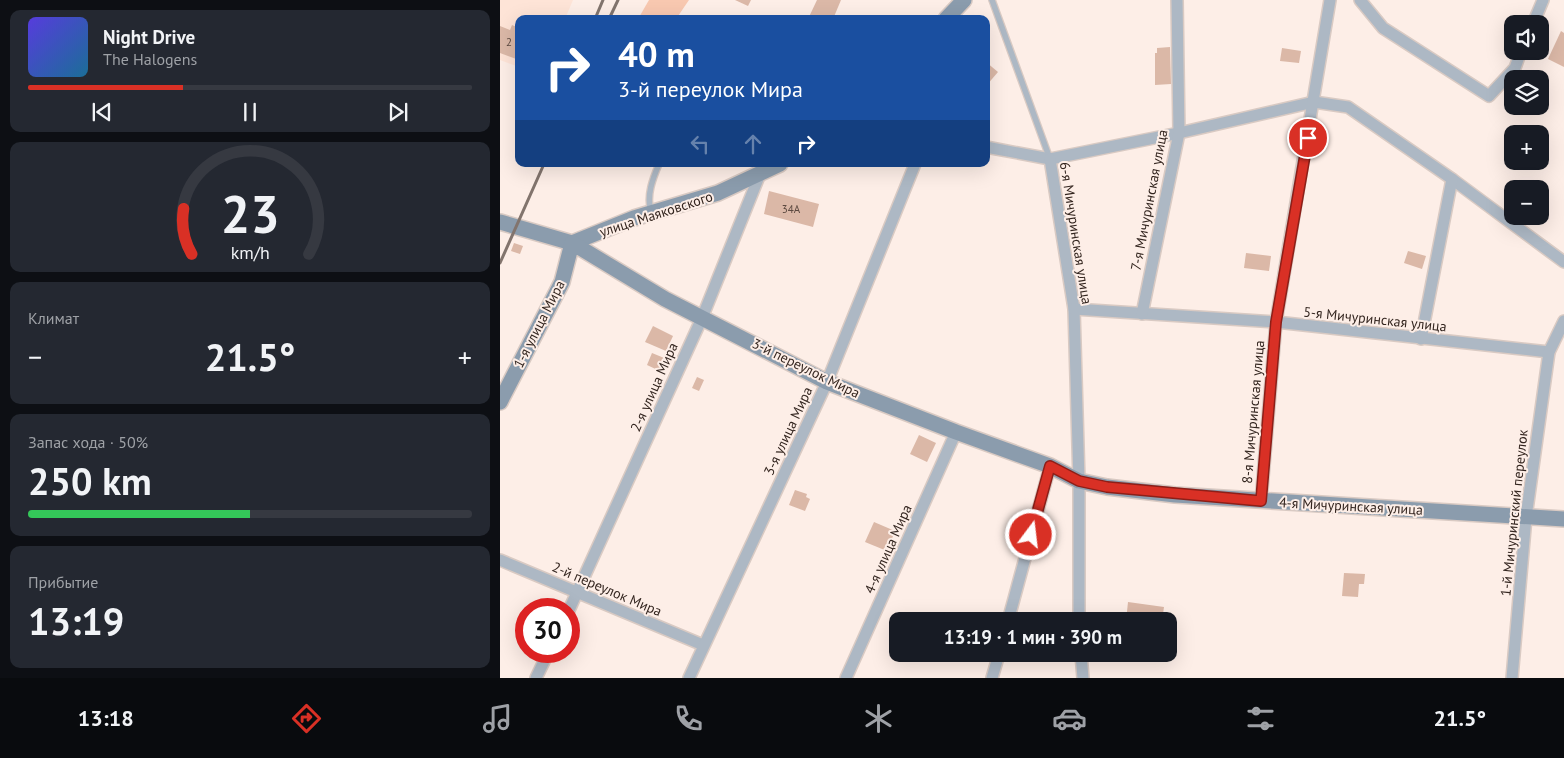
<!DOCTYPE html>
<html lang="ru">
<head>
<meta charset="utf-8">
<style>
	:root { --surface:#171b24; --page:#242831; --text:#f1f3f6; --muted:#9ea1a6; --line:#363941; --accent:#d93025 }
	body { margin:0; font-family:"PT Sans",sans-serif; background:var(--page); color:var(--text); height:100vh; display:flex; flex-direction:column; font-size:19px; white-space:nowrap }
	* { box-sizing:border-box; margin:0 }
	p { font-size:16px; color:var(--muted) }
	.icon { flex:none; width:28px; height:28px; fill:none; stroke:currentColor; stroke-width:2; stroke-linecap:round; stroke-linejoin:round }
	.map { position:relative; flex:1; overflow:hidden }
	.drawer { display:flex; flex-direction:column; gap:10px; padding:10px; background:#0d0f14; width:500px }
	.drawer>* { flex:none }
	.top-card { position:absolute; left:15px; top:15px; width:475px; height:152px; border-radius:10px; box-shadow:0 5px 20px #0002; background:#1a4fa0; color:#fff; overflow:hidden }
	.fabs { position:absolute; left:1004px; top:15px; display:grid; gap:10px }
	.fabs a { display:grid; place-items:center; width:45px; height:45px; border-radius:10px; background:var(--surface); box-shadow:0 5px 20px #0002; font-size:25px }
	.speed { position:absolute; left:15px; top:598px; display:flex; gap:10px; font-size:25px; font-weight:700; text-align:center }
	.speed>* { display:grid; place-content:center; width:65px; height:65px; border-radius:50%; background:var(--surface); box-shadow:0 5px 20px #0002; line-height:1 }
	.speed .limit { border:8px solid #d22; background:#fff; color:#111 }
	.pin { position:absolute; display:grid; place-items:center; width:42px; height:42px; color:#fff; margin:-21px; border:2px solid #fff; border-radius:50%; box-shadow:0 1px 5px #0007 }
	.me { position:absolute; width:55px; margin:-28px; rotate:15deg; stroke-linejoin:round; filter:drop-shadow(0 0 4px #0008) }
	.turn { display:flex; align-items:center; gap:18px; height:105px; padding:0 20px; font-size:22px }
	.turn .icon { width:65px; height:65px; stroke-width:2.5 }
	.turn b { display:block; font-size:35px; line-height:42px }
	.lanes { display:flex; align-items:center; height:48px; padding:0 20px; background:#0003; justify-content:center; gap:25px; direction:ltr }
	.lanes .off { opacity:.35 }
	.big { font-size:38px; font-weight:700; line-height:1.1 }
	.drawer .widget { flex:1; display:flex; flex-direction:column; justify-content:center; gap:8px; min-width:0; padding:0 18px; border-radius:10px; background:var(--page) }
	.drawer .dial { align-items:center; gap:0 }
	.dial svg { height:130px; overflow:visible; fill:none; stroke:var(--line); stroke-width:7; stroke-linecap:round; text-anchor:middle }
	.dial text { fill:var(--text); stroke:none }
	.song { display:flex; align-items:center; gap:15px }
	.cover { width:60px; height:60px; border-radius:8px; background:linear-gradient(135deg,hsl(250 70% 55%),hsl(200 70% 35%)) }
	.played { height:5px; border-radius:2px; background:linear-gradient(90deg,var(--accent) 35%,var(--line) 35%) }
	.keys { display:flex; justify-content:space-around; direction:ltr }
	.heat { display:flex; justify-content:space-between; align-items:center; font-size:28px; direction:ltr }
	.charge { height:8px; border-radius:4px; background:linear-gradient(90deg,#34c759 50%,var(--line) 0) }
	.trip { position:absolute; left:389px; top:612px; width:288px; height:50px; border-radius:10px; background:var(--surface); box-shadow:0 5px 20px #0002; font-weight:700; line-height:50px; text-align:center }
	.tab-bar { display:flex; height:80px; justify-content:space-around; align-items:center; background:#090b0e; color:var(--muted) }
	.tab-bar .icon { width:35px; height:35px }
	.tab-bar .on { color:var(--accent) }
	.tab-bar b { font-size:22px; color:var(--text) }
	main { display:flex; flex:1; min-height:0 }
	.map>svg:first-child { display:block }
</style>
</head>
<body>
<main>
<section class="drawer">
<div class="widget">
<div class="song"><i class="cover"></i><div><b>Night Drive</b><p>The Halogens</p></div></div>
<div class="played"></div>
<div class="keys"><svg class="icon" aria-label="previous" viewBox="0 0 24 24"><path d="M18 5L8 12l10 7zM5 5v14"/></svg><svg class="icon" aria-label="pause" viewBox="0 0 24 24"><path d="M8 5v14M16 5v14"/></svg><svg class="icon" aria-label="next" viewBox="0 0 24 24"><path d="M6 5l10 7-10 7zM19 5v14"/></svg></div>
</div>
<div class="widget dial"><svg viewBox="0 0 100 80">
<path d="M14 69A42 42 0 1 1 86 69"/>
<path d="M14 69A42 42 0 0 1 9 41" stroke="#d93025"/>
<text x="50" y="56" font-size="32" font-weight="700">23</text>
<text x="50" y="72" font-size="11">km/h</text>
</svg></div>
<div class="widget"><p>Климат</p>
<div class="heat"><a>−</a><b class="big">21.5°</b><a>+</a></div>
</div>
<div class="widget"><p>Запас хода · 50%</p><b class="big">250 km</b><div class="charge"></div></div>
<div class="widget"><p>Прибытие</p><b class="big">13:19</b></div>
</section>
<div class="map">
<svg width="1064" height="678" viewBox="0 0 1064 678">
	<rect width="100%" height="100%" fill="#fdeee7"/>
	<polygon fill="#fee4d7" points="0,0 73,0 65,19 19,19 19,67 0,60"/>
	<polygon fill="#f8c8b0" points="149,0 189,0 176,19 138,19"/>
	<g fill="#dbb8a7">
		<polygon points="235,0 251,0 248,6"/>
		<polygon points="317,0 341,0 333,19 308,19"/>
		<polygon points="12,25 19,28 19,60 0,53 0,26 10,30"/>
		<polygon points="1061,31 1064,33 1064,67 1048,59"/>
		<polygon points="670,47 671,84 655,85 655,53 657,53 657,48"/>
		<polygon points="782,48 801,51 799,63 780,61"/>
		<polygon points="486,62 498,72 486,86"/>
		<polygon points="269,191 319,204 313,227 264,214"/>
		<polygon points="14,243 23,246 20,254 11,251"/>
		<polygon points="908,251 926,256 922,269 904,263"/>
		<polygon points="746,253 771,256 769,271 744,268"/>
		<polygon points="153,326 173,336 166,351 145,342"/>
		<polygon points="152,353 169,360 164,373 147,365"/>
		<polygon points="197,377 204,380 199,391 192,388"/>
		<polygon points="419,435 436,443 427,462 410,454"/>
		<polygon points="295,490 307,494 306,497 310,499 305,511 289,505"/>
		<polygon points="374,522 395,531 387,551 365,542"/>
		<polygon points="844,573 865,574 864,584 859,584 858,597 842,596"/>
		<polygon points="628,602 664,607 662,621 626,621"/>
	</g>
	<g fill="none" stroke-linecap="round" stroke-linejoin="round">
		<defs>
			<g id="lane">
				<polyline points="492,0 550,159"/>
				<path d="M151,211C146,196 153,178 159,164"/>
			</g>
			<g id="street">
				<polyline points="860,0 883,28 989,96 1015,68 1021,51"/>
				<polyline points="1033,24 1043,0"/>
				<polyline points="486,147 550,159 679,133 814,102 848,107 952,179 1064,262"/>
				<polyline points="550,159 574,309 579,481 579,621"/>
				<polyline points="574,309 776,322 1049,352"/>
				<polyline points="642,314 679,133 677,0"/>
				<polyline points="921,339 952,179"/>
				<polyline points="761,501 776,322 830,0"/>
				<polyline points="0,560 203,645"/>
				<polyline points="69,610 202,318 260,174"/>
				<polyline points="508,621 550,466"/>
				<polyline points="581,654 583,678"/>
				<polyline points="36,678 49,651"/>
				<polyline points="189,678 327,382 415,164"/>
				<polyline points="346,678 456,432"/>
				<polyline points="492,678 499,654"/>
				<polyline points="1012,678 1026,517 1049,352 1064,321"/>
			</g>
			<g id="secondary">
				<polyline points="446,19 464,0"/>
				<polyline points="0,222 72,243 134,218 218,193 280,164"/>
				<polyline points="0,402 62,282 72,243 165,299 327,382 456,432 550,466 579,481 607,487 675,495 1064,519"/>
			</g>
		</defs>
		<use href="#lane" stroke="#d9cac3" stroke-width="8"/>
		<use href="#street" stroke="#d9cac3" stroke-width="14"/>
		<use href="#secondary" stroke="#d9cac3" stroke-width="18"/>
		<use href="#lane" stroke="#adb8c4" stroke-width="5.5"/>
		<use href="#street" stroke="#adb8c4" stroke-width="11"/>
		<use href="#secondary" stroke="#8b9cad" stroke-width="15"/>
		<g stroke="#82746d" stroke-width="3">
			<polyline points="95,19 103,0"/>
			<polyline points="109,19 118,0"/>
			<polyline points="0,263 44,164"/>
		</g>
	</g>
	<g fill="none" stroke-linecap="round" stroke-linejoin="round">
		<defs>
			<polyline id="route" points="531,535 550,466 579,481 607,487 761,501 776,322 808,138"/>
		</defs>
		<use href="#route" stroke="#8d1f18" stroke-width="12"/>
		<use href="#route" stroke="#d93025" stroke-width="9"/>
	</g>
	<g text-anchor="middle" stroke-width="4" stroke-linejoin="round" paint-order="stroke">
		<g font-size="11" fill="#5d4a41">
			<text x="9" y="46">2</text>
			<text x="291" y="213">34А</text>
		</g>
		<g font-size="14" fill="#33251f" stroke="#fdeee7">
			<text transform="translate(649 200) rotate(-79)" y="5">7-я Мичуринская улица</text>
			<text transform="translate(156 214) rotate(-18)" y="5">улица Маяковского</text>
			<text transform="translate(576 233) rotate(81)" y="5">6-я Мичуринская улица</text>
			<text transform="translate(875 319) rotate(6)" y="5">5-я Мичуринская улица</text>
			<text transform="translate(39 324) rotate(-63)" y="5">1-я улица Мира</text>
			<text transform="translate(306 368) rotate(26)" y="5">3-й переулок Мира</text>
			<text transform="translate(154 387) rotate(-66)" y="5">2-я улица Мира</text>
			<text transform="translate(753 412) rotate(-85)" y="5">8-я Мичуринская улица</text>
			<text transform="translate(288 431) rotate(-65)" y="5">3-я улица Мира</text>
			<text transform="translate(851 506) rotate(3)" y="5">4-я Мичуринская улица</text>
			<text transform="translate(1014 513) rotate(-84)" y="5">1-й Мичуринский переулок</text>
			<text transform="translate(388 549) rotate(-66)" y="5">4-я улица Мира</text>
			<text transform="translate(107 589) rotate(23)" y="5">2-й переулок Мира</text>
		</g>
	</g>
</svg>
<div class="fabs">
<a><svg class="icon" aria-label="sound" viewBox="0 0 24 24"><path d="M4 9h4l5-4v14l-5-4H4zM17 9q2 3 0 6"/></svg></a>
<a><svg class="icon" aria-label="layers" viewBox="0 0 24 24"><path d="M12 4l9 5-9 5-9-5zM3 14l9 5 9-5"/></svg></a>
<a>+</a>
<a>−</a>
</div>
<div class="speed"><div class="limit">30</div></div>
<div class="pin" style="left:808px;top:138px;background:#d93025"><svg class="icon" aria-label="arrive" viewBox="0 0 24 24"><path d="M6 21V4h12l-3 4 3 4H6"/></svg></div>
<svg class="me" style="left:531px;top:535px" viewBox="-20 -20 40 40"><circle r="17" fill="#d93025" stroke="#fff" stroke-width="3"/><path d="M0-11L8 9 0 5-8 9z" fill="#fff"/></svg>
<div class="trip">13:19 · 1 мин · 390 m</div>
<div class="top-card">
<div class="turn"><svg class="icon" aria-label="right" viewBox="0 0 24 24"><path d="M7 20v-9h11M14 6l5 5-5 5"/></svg><div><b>40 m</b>3-й переулок Мира</div></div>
<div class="lanes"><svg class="icon off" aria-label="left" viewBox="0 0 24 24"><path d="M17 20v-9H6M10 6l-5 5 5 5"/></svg><svg class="icon off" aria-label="ahead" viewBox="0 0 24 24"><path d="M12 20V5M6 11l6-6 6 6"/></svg><svg class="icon" aria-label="right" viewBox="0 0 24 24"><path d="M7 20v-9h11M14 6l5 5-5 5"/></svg></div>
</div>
</div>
</main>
<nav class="tab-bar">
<b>13:18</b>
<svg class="icon on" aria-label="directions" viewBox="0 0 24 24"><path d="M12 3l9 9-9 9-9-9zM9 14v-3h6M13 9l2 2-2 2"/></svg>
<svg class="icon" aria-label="music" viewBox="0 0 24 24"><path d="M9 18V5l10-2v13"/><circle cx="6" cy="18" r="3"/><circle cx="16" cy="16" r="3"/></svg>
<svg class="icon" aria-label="phone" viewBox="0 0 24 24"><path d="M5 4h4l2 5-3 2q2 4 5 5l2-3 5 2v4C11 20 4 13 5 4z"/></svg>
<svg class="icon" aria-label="climate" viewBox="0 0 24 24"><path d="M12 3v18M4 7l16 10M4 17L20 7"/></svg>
<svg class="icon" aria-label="car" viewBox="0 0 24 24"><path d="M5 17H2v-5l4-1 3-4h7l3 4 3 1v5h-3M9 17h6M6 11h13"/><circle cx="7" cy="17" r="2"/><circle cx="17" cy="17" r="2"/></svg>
<svg class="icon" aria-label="filters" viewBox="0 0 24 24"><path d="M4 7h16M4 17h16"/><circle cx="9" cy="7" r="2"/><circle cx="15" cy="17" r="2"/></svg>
<b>21.5°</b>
</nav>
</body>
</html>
